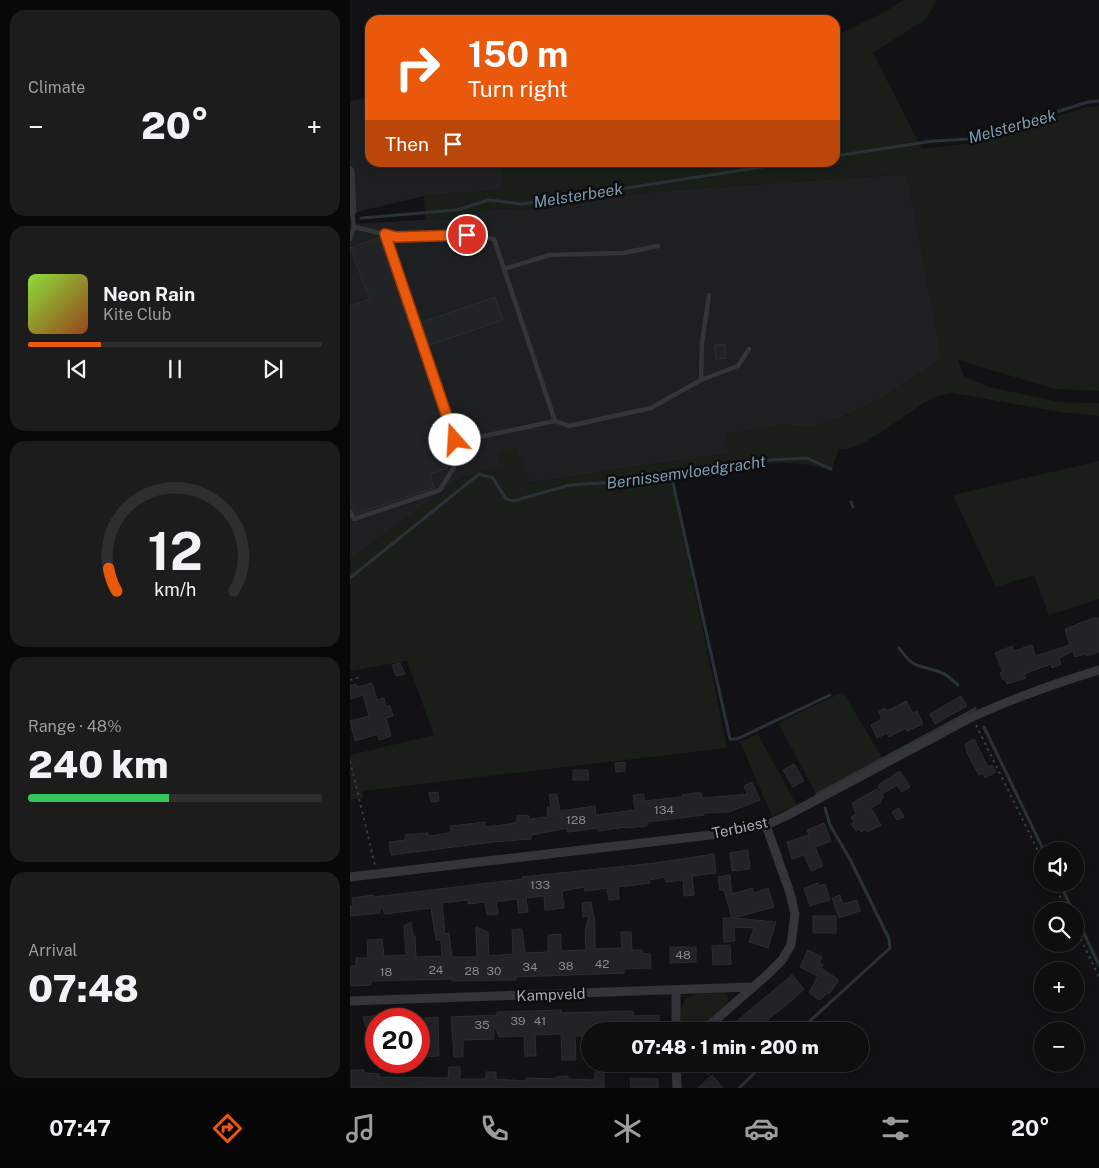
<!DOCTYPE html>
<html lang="en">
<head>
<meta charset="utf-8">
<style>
	:root { --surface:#0e0e0f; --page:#1c1c1d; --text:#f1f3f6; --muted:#9b9c9e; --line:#2e2e2f; --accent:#ea580c }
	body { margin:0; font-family:"Public Sans",sans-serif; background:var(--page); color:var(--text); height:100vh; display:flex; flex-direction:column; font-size:19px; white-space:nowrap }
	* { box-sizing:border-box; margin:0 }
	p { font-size:16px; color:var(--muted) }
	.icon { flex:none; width:28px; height:28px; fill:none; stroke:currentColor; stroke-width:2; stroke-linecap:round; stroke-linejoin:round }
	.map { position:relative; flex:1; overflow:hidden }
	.drawer { display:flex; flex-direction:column; gap:10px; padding:10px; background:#080808; width:350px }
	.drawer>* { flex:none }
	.hud { position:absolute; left:15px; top:15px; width:475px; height:152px; border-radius:15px; box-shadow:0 2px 12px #0003,0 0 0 1px var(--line); background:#ea580c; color:#fff; overflow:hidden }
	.buttons { position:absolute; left:684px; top:842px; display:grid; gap:10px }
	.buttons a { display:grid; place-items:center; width:50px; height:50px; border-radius:50%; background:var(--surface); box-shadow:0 2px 12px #0003,0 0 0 1px var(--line); font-size:25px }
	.speed { position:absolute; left:15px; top:1008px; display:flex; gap:10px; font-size:25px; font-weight:700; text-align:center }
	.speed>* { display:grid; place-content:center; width:65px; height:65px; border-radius:50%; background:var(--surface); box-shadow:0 2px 12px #0003,0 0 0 1px var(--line); line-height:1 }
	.speed .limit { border:8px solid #d22; background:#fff; color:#111 }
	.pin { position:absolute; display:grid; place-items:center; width:42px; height:42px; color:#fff; margin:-21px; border:2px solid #fff; border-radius:50%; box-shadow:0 1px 5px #0007 }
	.me { position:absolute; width:55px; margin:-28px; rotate:341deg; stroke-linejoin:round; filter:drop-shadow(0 0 4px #0008) }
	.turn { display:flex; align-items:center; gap:18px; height:105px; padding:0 20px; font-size:22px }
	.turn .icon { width:65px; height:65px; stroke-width:2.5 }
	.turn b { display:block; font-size:35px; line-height:42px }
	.then { display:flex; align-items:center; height:48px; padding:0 20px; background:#0003; gap:10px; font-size:19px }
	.big { font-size:38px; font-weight:800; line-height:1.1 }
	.drawer .card { flex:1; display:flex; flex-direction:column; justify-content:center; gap:8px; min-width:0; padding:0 18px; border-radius:15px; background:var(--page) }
	.drawer .dial { align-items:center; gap:0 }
	.dial svg { height:130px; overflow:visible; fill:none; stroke:var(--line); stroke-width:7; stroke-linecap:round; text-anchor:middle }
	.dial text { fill:var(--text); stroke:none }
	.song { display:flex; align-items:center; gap:15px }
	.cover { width:60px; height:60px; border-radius:8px; background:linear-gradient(135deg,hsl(90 70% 55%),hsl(20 70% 35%)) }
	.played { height:5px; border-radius:2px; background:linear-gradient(90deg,var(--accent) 25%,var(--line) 25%) }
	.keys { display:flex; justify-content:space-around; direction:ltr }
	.heat { display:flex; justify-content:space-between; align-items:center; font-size:28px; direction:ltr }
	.charge { height:8px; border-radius:4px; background:linear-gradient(90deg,#34c759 48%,var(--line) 0) }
	.trip { position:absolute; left:231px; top:1022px; width:288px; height:50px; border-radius:25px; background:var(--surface); box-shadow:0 2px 12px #0003,0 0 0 1px var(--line); font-weight:800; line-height:50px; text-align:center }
	.tabs { display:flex; height:80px; justify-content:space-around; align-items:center; background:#060606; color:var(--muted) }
	.tabs .icon { width:35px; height:35px }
	.tabs .active { color:var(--accent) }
	.tabs b { font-size:22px; color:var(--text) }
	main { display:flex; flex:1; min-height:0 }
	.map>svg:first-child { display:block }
</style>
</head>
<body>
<main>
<section class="drawer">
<div class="card"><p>Climate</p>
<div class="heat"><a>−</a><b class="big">20°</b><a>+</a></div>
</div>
<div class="card">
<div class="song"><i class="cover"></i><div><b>Neon Rain</b><p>Kite Club</p></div></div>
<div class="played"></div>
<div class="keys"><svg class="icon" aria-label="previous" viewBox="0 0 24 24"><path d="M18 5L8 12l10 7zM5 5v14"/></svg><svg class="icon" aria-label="pause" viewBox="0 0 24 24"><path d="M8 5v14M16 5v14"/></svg><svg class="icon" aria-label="next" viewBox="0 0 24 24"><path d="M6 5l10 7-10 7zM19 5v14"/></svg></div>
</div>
<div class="card dial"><svg viewBox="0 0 100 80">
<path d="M14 69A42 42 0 1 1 86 69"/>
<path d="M14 69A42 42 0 0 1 9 55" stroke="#ea580c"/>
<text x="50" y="56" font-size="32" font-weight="700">12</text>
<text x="50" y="72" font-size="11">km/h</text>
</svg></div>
<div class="card"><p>Range · 48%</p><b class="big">240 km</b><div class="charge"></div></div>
<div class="card"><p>Arrival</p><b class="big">07:48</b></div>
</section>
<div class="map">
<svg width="749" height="1088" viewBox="0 0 749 1088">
	<rect width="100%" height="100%" fill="#121214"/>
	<g fill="#1e1f21">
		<polygon points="20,98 20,162 151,163 151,190 74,196 7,212 0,211 0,101"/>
		<polygon points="557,174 592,359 527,401 494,416 463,428 431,425 378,454 318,462 180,483 165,449 148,452 152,466 112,477 0,560 0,224 103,218 145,208 176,210 220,202 310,191"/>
	</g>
	<g fill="#191e19">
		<path d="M553,0H587L576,19L523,53L572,149L623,143L737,107L749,106V391L705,389L608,360L614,376L639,387L710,402L749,403V416L711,412L602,393C598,394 592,395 587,396C562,407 512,453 489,449L481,471C429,452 374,472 322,480L377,748L12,791L14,798L0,800V755L84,735L57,661L0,671V560L112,477L151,466L147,452L165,448L181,483L318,462L378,454L377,434L431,425L463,428L495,416L527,401L592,359L557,174L310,191L220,202L176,210L145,208L103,218L75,220L74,196L151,190V163L485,162V36L533,13Z"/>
		<polygon points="749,461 749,599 699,615 684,575 646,587 603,495"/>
		<polygon points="493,692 534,761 468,797 428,723"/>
		<polygon points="408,734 447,806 422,816 390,742"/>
		<path d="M373,993L378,996L377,1005L345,1031H332C327,990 339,994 373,993Z"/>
	</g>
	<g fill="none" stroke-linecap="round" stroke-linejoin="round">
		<g stroke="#293237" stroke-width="3">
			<polyline points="485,156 583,141 620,139 738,102 749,101"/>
			<polyline points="11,218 107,210 139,200 173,204 444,162"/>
			<polyline points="321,474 380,739 387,739 480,695"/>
			<polyline points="501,502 503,507"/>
			<polyline points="0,578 129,474 143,478 156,499 163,501 220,485 299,480 335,470 420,460 457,458 481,469"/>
			<path d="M549,648C566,672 569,663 592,673C598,675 603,681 608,685"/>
			<polyline points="634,727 694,851"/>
			<polyline points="467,794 625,709"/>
			<polyline points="710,884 723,911"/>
			<polyline points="725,915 749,965"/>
			<polyline points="449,1031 540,948 539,939 501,861 480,825 475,808"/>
			<polyline points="389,1088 414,1064"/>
		</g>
	</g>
	<g fill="#222325" stroke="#2c2d30">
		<polygon points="30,237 60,327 62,326 70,348 68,349 98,437 89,440 98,468 80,474 84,488 6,514 0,501 0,306 20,299 0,248"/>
		<polygon points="145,297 153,320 77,346 70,323"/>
		<polygon points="375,344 376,358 366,359 365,345"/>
		<polygon points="744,618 749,618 749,652 736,656 735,654 725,657 723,651 709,658 711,664 702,668 701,664 674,674 676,678 657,684 655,679 653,680 650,673 653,672 645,653 662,646 664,651 682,645 685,656 720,645 715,629"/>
		<polygon points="50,663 55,674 46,676 42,665"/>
		<polygon points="22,683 27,700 34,698 36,706 40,706 43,716 36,718 41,736 29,740 28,734 5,741 0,721 19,716 13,695 0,699 0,686 6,684 7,687"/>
		<polygon points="611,696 617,706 585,724 580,714"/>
		<polygon points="556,701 563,713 567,711 573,724 557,731 556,728 539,737 537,733 527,738 521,725 532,719 528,711 535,708 537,711"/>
		<polygon points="624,739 638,767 642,765 646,772 635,778 633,773 629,775 616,751 617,750 615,744"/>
		<polygon points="275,762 275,771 266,772 265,763"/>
		<polygon points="444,764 454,781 443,787 433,770"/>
		<polygon points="223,770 238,770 239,780 223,780"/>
		<polygon points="550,771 560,787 552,792 547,785 532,794 528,785"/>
		<polygon points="402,782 410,800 379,812 354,813 354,815 297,822 297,826 276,828 276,827 248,831 248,828 218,832 217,828 181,835 181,839 143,842 41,855 39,842 55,840 55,835 78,833 78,836 101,833 100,826 110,825 135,822 135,827 160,824 167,822 167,816 178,815 179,819 198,817 197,807 201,806 199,795 207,794 210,811 245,806 246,815 285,810 283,795 294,794 294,801 332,797 332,795 344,793 351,793 352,798 377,796 397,794 394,786"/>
		<polygon points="527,789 534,797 530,800 531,802 521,808 531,825 517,832 515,829 511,832 509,829 506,831 501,824 504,822 501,817 506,814 502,803"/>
		<polygon points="88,792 89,801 81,802 79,793"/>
		<polygon points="549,808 554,817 547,820 542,812"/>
		<polygon points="474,823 481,841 465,847 473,866 461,871 454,855 442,859 437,842 459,835 457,830"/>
		<polygon points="398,850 400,869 382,871 380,853"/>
		<polygon points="364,854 366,873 342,876 344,895 334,896 333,880 316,882 315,877 299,880 300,883 268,887 269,899 259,900 257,888 235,891 234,887 212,891 214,908 195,910 194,896 176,898 178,912 169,913 167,899 146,902 148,914 137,915 135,902 118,904 118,900 92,903 95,934 99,933 102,957 127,957 126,927 138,932 139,956 163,954 162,930 172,929 175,953 198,952 198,935 211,934 211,951 236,950 235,931 239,916 233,917 232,903 241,902 245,923 245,949 272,948 271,932 281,932 282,950 292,950 293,954 300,953 301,968 274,969 274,973 166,977 166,980 102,981 102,979 21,981 21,985 0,986 0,966 6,966 6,958 18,958 17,940 32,939 34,956 56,955 54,926 61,922 63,936 65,936 66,957 92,956 91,940 86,940 81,908 35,914 30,905 30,913 0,916 0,906 3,906 2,898 24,895 24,897 172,879 172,877 305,863"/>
		<polygon points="380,875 382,894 402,888 404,893 418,888 424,907 384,918 426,922 418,948 399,942 404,928 384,927 385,941 374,942 373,918 382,918 374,890 370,890 368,877"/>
		<polygon points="468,883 469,886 475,884 480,900 460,906 454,888"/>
		<polygon points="490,895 493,904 507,900 510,911 489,918 482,898"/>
		<rect x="463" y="916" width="23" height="17"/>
		<polygon points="380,945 381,964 363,965 362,946"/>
		<polygon points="320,947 346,947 346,962 320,963"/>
		<polygon points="458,950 472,957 469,963 473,965 471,968 489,980 479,994 477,993 470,1000 459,993 468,976 450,967"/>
		<polygon points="442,975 454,989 441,1001 404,1031 375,1031"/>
		<polygon points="211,1010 211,1013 283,1011 283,1016 309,1015 309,1031 240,1031 240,1036 225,1036 226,1060 212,1060 211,1034 185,1035 186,1056 175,1056 174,1036 149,1037 144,1024 144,1039 113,1040 113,1057 104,1057 101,1017 147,1015 147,1012"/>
		<polygon points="26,1016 26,1056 24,1056 13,1017"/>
		<polygon points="88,1017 89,1056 69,1057 69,1043 76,1043 75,1018"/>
		<polygon points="349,1064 371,1064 358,1074"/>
		<polygon points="99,1067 110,1067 110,1079 136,1079 136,1072 146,1072 146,1079 176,1081 176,1078 206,1079 206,1077 218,1076 218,1079 244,1080 245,1072 254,1073 254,1088 1,1088 1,1070 14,1070 14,1073 29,1074 29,1077 98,1078"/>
		<polygon points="362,1075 373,1088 348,1088"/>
		<polygon points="280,1078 308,1079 308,1088 281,1088"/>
	</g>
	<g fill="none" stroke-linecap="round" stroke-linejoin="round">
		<g stroke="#3a3c3f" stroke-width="2" stroke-dasharray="2.5 4" stroke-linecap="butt">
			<polyline points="0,680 11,677"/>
			<polyline points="626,725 692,859"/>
			<polyline points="0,761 25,865"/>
			<polyline points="704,884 717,911"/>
			<polyline points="725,927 749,977"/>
		</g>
		<g stroke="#343538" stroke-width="4.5">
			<polyline points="4,227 47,237 117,235 144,239 205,421 219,426 301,408 351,380 388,366 399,349"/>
			<polyline points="0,239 4,227 2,211"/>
			<polyline points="154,269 199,255 273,253 308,246"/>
			<polyline points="351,380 352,343 359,295"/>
			<polyline points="105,440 125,438 205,421"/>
			<polyline points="0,511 4,519 90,490 104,467 105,440 35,234"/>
		</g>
		<g stroke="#343538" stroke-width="9">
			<polyline points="0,171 2,211"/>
			<path d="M0,877L361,835L416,825L436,816L622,717C664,698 706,683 749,670"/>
			<polyline points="0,1001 401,987"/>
			<polyline points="326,1031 326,990"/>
			<polyline points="353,1031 417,975 432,960 441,945 445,914 440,893 416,825"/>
			<polyline points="326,1064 327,1088"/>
		</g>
	</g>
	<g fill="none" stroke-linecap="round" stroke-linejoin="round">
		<defs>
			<polyline id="route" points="105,440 35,234 46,237 117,235"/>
		</defs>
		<use href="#route" stroke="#983908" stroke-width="12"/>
		<use href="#route" stroke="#ea580c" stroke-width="9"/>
	</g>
	<g text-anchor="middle" stroke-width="5" stroke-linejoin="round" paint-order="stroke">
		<g font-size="12" fill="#848990">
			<text x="314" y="814">134</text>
			<text x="226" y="824">128</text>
			<text x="190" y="889">133</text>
			<text x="333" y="959">48</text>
			<text x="252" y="968">42</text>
			<text x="216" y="970">38</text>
			<text x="180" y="971">34</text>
			<text x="86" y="974">24</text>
			<text x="122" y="975">28</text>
			<text x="144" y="975">30</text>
			<text x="36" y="976">18</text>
			<text x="168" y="1025">39</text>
			<text x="190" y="1025">41</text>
			<text x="132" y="1029">35</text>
		</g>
		<g font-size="15" fill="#a5abb3" stroke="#0d0d0f">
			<text transform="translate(390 828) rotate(-12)" y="5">Terbiest</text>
			<text transform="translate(201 995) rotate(-2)" y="5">Kampveld</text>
		</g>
		<g font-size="16" font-style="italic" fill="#7d9bad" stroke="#0d0d0f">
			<text transform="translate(662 126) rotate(-15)" y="6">Melsterbeek</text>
			<text transform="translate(228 195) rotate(-9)" y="6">Melsterbeek</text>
			<text transform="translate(336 472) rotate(-8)" y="6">Bernissemvloedgracht</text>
		</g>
	</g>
</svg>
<div class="buttons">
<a><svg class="icon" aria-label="sound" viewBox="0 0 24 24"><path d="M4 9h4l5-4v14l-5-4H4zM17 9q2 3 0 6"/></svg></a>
<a><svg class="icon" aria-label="search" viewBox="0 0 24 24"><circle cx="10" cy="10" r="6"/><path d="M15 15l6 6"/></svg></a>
<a>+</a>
<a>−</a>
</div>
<div class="speed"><div class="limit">20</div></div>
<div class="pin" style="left:117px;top:235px;background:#d93025"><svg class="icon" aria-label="arrive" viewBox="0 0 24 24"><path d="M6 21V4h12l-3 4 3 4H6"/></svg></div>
<svg class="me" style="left:105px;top:440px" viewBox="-20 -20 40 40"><circle r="19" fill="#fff"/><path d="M0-13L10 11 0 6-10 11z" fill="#ea580c"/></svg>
<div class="trip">07:48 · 1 min · 200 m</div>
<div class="hud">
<div class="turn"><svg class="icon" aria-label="right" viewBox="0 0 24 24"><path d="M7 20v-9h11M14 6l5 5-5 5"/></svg><div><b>150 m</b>Turn right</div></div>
<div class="then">Then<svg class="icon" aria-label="arrive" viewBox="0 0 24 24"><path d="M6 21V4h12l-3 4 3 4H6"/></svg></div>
</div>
</div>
</main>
<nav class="tabs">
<b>07:47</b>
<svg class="icon active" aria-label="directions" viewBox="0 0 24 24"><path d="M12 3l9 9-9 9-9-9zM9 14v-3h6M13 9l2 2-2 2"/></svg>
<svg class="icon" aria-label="music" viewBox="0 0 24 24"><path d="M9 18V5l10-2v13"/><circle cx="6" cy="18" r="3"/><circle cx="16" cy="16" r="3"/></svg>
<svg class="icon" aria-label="phone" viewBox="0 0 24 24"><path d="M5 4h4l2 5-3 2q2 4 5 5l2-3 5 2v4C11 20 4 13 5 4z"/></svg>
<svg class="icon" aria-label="climate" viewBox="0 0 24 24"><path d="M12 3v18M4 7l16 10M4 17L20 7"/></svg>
<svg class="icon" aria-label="car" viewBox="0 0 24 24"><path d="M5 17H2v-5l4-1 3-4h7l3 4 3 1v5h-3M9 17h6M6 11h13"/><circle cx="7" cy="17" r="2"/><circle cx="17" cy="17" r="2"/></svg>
<svg class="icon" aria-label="filters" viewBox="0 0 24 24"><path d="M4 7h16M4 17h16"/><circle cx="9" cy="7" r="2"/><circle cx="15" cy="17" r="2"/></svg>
<b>20°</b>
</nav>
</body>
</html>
